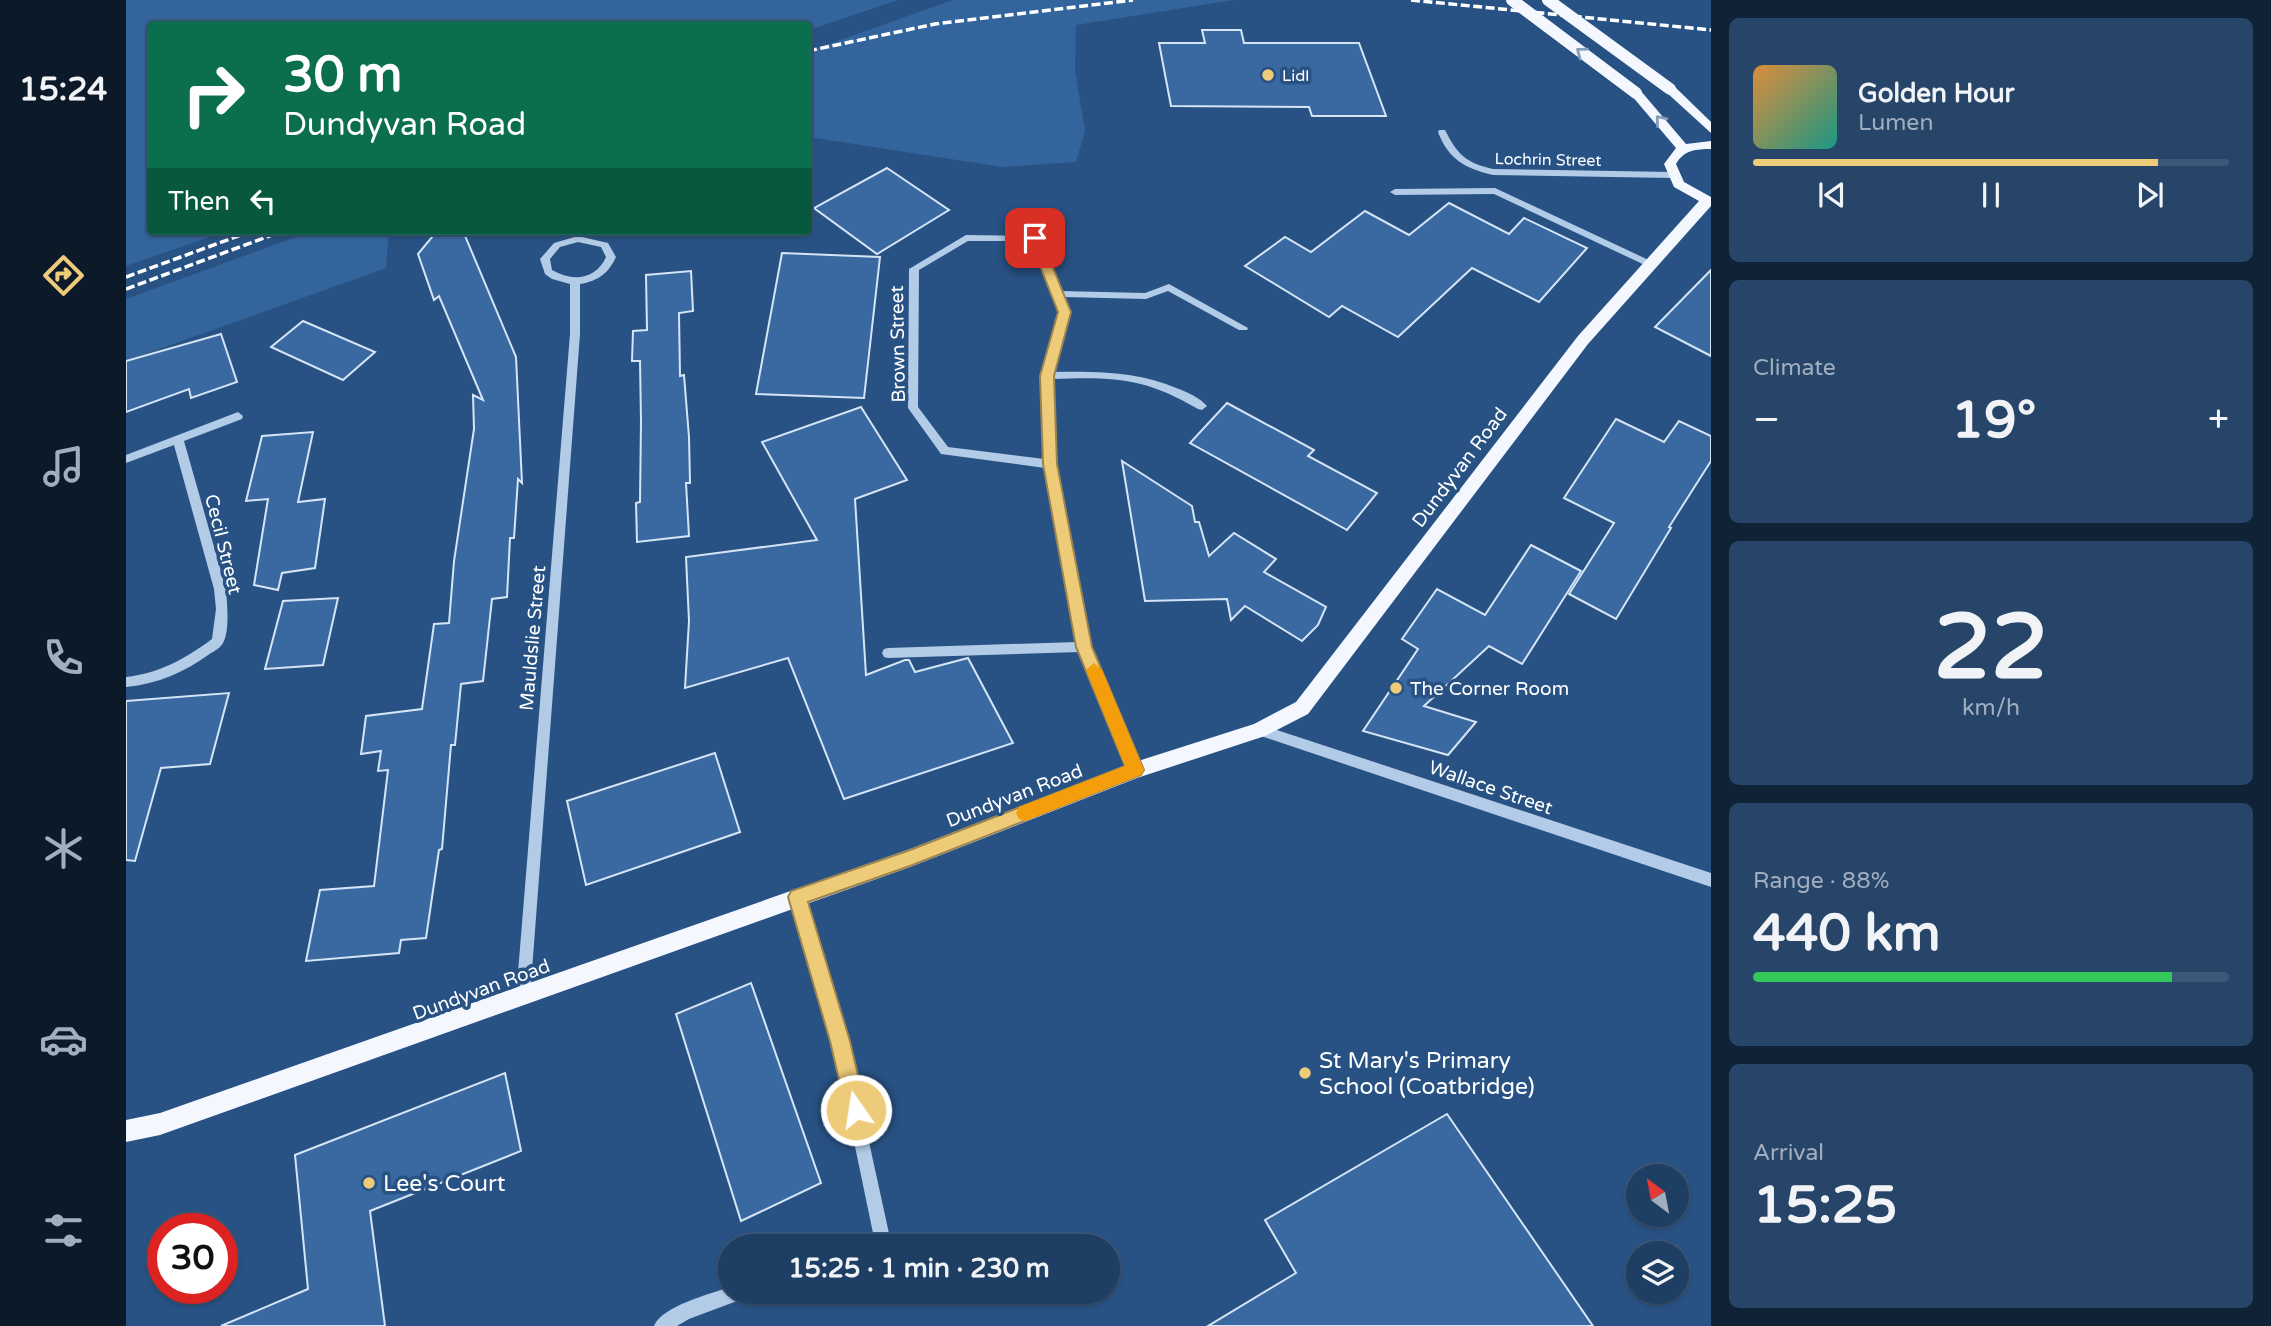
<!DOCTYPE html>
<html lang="en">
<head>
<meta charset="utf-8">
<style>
	:root { --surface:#1e3e63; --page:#264569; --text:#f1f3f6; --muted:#a1aebe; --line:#3c5778; --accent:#eecb79 }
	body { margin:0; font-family:"Varela Round",sans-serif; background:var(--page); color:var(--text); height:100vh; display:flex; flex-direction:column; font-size:26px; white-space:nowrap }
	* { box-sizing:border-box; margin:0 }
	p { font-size:23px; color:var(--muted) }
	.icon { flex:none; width:38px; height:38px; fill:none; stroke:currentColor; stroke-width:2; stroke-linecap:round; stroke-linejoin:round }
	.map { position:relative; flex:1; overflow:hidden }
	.details { display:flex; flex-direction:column; gap:18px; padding:18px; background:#102236; width:560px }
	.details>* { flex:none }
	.banner { position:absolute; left:21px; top:21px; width:665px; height:214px; border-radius:7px; box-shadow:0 2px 5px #0004,0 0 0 2px var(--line); background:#0b6e4f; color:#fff; overflow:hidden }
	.needle { width:46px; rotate:328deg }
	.fabs { position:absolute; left:1500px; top:1164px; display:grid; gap:14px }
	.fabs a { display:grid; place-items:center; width:63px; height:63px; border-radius:50%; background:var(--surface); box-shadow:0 2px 5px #0004,0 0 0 2px var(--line); font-size:35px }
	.speed { position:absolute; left:21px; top:1213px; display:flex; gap:14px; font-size:35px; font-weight:700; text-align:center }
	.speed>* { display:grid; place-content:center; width:91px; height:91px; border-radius:50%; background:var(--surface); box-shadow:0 2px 5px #0004,0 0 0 2px var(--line); line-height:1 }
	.speed .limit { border:10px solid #d22; background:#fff; color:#111 }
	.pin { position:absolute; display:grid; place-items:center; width:60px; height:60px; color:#fff; margin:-30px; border-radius:14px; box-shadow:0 4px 10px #0006 }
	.me { position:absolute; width:77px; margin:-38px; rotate:347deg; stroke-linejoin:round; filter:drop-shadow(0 0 5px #0008) }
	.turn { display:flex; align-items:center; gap:24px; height:147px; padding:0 21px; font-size:32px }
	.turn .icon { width:91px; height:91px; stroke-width:2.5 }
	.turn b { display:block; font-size:49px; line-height:60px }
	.then { display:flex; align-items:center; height:66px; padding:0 21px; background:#0003; gap:14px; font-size:26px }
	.big { font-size:52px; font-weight:700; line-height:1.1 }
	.details .tile { flex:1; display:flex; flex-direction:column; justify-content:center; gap:10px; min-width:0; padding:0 24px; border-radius:10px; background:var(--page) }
	.details .dial { align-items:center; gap:0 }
	.dial b { font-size:91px; line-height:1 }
	.song { display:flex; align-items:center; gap:21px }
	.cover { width:84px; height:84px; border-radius:10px; background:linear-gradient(135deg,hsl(30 70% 55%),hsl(170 70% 35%)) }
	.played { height:7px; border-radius:4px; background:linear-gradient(90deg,var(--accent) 85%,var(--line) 85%) }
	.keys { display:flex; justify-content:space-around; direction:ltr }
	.heat { display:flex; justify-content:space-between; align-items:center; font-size:38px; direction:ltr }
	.charge { height:10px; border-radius:5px; background:linear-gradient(90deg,#34c759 88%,var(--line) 0) }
	.trip { position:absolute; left:592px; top:1234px; width:402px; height:70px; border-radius:35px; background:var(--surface); box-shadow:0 2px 5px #0004,0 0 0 2px var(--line); font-weight:700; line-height:70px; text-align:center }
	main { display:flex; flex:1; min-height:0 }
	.dock { display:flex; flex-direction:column; width:126px; justify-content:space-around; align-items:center; background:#0c1928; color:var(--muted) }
	.dock .icon { width:49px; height:49px }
	.dock .current { color:var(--accent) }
	.dock b { font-size:32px; color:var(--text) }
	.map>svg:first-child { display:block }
</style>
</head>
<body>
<main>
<nav class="dock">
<b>15:24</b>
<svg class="icon current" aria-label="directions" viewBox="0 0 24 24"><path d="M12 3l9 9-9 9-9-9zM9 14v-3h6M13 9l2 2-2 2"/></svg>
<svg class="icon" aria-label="music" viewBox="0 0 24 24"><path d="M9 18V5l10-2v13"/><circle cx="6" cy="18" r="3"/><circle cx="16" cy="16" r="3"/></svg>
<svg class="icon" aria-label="phone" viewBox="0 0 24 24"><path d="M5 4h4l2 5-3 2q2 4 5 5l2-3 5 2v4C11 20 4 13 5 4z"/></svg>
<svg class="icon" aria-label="climate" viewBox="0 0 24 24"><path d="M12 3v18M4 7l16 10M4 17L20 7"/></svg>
<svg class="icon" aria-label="car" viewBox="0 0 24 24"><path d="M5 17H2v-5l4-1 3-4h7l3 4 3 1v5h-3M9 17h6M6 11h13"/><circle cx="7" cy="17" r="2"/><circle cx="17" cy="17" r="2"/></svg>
<svg class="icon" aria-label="filters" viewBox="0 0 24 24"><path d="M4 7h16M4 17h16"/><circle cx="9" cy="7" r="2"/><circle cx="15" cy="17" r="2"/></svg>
</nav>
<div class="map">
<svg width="1585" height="1326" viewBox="0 0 1585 1326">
	<rect width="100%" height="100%" fill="#285284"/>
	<g fill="#33649b">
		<polygon points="0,0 772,0 683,30 682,24 24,24 24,231 101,231 0,266"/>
		<polygon points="827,0 1108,0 950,25 949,70 959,131 950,162 876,167 683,137 683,51"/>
		<polygon points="186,231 263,231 260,268 0,361 0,299"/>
	</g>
	<g fill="#3969a0" stroke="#d6e5f6" stroke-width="2">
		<polygon points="1076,30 1115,30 1118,43 1233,43 1260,116 1186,116 1183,107 1045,106 1033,43 1079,43"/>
		<polygon points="761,168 823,210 751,254 688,208"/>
		<polygon points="1323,203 1383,234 1398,218 1461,248 1413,302 1346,268 1272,337 1216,306 1203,317 1119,266 1159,237 1185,252 1239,211 1283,235"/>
		<polygon points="311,231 337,231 390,357 396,483 392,479 388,538 384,538 381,597 366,599 357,681 335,684 329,745 325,745 316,849 313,850 300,938 275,940 273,953 180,961 194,890 248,886 262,770 252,771 255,751 235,754 240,716 296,709 308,624 323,623 328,561 348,429 347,395 357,400 313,296 308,300 292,254"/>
		<polygon points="656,253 754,257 738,398 630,394"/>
		<polygon points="1585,270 1585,356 1529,327"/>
		<polygon points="565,271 567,311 553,313 554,376 558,375 563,437 564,483 560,483 563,536 511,542 510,503 514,502 515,421 514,361 506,361 507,331 521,330 520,275"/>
		<polygon points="177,321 249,352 217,380 145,347"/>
		<polygon points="95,334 111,382 65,398 63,389 0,412 0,361"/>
		<polygon points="1101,403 1188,450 1182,456 1251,493 1221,530 1064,443"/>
		<polygon points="735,407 781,480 729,499 740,675 779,660 783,660 789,672 842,658 887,743 718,799 662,658 559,688 563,621 560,557 691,540 636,442"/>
		<polygon points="1490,419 1538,442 1553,421 1585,436 1585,461 1543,527 1545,528 1490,619 1443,594 1488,523 1438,498"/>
		<polygon points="187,432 172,502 199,499 189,568 156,573 152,590 128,585 142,499 120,501 136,436"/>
		<polygon points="996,461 1066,506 1069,522 1073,522 1083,556 1108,533 1150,559 1138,572 1200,607 1192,625 1176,641 1119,606 1105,620 1101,599 1019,601"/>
		<polygon points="1405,545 1455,571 1396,664 1363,646 1298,706 1350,722 1322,755 1237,731 1292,649 1276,639 1311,589 1359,615"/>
		<polygon points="212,598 197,665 139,669 157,601"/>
		<polygon points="103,693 84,764 35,768 9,861 0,860 0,701"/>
		<polygon points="589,753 614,832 460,885 441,801"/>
		<polygon points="625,983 695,1183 615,1221 550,1014"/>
		<polygon points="379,1073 395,1151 244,1211 259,1326 95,1326 182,1289 169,1155"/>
		<polygon points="1321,1114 1467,1326 1082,1326 1170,1273 1139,1220"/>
	</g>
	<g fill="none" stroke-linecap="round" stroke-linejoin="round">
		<g fill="#b2cbe7" fill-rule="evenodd">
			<path d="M1313,130H1319C1331,154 1340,163 1367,169L1547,172L1551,175L1547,178L1367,175C1340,169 1322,159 1312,132Z"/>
			<polygon points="1369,188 1529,263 1531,265 1529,267 1523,267 1368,194 1269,195 1264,192 1269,189"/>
			<path d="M840,235L912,236L935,291L1019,293L1043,284L1122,328L1121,330H1113L1042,291L1020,299L938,297L944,312L927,372C971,371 1012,371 1053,389C1063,393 1074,398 1081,406L1076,410L1072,409C1017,377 988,377 926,379L929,464L964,647L1015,770L1014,774L1009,776L1004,774L1003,770L954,652L762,658L758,657L756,653L758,649L762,648L951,642L919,468L815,454L782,408L783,269ZM842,241H906L934,312L916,376L918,459L822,447L792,407L793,270Z"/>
			<path d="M452,236L482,243L490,257C482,274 472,281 454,284V334L404,997L402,1002L397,1004L392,1002L390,997L444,334V284L426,279L419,274L414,259L428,243ZM452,242L475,247L480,257C470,280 446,282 426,270L424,259L434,247Z"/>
			<path d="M112,412L117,416L116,419L58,441L100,589C101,603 104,631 97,643C95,647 89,651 85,653C59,672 32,684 0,687V677C34,673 59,659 86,639L90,609L88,589L48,445L0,463V455Z"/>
			<polygon points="1133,724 1585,873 1585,887 1129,734 1127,730 1129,726"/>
			<polygon points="671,890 676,892 678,897 721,1041 764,1238 762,1244 756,1246 727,1246 729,1240 747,1233 707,1041 664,897 666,892"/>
			<path d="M604,1287V1292H621L619,1298L563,1319L551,1326H528C536,1306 584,1294 604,1287Z"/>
		</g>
		<g fill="#f4f8fe" fill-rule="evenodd">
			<polygon points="1540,86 1548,86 1585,122 1585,133 1540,92"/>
			<path d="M1506,90H1514L1560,144L1585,141V149C1570,149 1558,150 1550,164L1558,182L1585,197V206L1462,344L1182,714L1139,736L1011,778L784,867L34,1135L0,1142V1120L34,1113L784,849L1009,762L1128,724L1170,702L1452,336L1573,201L1548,187L1538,164L1550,148L1506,96Z"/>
		</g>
		<g stroke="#fff" stroke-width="3.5" stroke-dasharray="9 3.5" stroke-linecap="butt">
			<polyline points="1285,0 1585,30"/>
			<polyline points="682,51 809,24 1007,0"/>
			<polyline points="0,277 126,231"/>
			<polyline points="0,289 157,231"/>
		</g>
		<g stroke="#f4f8fe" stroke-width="12">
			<polyline points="1386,0 1510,93"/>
			<polyline points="1422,0 1544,89"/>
		</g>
	</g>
	<defs><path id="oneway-chevron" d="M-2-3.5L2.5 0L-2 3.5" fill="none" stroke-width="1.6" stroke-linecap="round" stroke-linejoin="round" transform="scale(1.75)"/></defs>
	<g stroke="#849dbb">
		<use href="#oneway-chevron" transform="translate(1455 52) rotate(-143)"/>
		<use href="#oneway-chevron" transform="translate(1534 120) rotate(-130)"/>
	</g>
	<polygon fill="#eecb79" stroke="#9b844f" stroke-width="2" points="909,234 915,238 945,312 928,376 931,464 966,647 1018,770 1015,775 784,866 682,902 724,1041 740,1110 737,1117 730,1119 723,1117 720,1110 704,1041 662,897 665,891 784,850 999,766 950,647 917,464 914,376 932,312 903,238"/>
	<polygon fill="#f59e0b" points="968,663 976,670 1018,770 1015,775 899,821 893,819 890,813 893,807 999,766 960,670"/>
	<g fill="#eecb79" stroke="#285284" stroke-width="2.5">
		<circle cx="1142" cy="75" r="7"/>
		<circle cx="1270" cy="688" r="7"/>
		<circle cx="1179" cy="1073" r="7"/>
		<circle cx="243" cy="1183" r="7"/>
	</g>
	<g text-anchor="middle" stroke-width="7" stroke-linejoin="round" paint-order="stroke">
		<g font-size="16" fill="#fff" stroke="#285284" text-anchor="start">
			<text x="1156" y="81">Lidl</text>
		</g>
		<g font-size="16" fill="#fff" stroke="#285284">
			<text transform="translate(1422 159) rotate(1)" y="6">Lochrin Street</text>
		</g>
		<g font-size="19" fill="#fff" stroke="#285284">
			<text transform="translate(771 344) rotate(-91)" y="7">Brown Street</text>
			<text transform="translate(1333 467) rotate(-53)" y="7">Dundyvan Road</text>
			<text transform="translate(98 544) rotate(76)" y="7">Cecil Street</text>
			<text transform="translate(406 638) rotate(-85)" y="7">Mauldslie Street</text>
			<text transform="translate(1365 787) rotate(19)" y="7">Wallace Street</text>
			<text transform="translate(888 795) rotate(-21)" y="7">Dundyvan Road</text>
			<text transform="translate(355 989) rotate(-20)" y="7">Dundyvan Road</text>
		</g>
		<g font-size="19" fill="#fff" stroke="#285284" text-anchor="start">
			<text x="1284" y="695">The Corner Room</text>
		</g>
		<g font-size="23" fill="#fff" stroke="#285284" text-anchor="start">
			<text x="1193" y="1068">St Mary's Primary<tspan x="1193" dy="26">School (Coatbridge)</tspan></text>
			<text x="257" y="1191">Lee's Court</text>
		</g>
	</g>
</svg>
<div class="fabs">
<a><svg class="needle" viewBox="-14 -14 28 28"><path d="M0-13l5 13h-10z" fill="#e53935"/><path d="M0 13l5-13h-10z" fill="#a1aebe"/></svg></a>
<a><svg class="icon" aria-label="layers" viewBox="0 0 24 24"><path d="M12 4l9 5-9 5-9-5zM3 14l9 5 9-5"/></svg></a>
</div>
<div class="speed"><div class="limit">30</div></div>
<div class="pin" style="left:909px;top:238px;background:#d93025"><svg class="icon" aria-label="arrive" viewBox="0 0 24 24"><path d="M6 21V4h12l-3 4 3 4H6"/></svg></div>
<svg class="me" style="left:730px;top:1110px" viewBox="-20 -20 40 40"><circle r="17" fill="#eecb79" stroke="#fff" stroke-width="3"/><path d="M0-11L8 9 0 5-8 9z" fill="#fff"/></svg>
<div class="trip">15:25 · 1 min · 230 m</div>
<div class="banner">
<div class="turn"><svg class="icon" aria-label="right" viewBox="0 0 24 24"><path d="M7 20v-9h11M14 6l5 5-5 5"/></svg><div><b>30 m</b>Dundyvan Road</div></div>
<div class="then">Then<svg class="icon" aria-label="left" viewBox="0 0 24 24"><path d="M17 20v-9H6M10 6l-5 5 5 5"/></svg></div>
</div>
</div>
<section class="details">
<div class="tile">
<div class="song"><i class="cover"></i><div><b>Golden Hour</b><p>Lumen</p></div></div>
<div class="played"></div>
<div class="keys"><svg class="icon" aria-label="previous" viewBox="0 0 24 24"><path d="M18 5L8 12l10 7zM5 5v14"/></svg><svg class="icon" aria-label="pause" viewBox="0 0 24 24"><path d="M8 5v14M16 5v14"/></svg><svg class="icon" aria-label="next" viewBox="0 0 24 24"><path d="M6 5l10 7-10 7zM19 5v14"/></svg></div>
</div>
<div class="tile"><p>Climate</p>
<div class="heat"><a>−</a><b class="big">19°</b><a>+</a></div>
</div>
<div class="tile dial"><b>22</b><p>km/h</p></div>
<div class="tile"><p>Range · 88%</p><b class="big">440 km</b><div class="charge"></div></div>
<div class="tile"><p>Arrival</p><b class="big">15:25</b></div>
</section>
</main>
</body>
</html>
